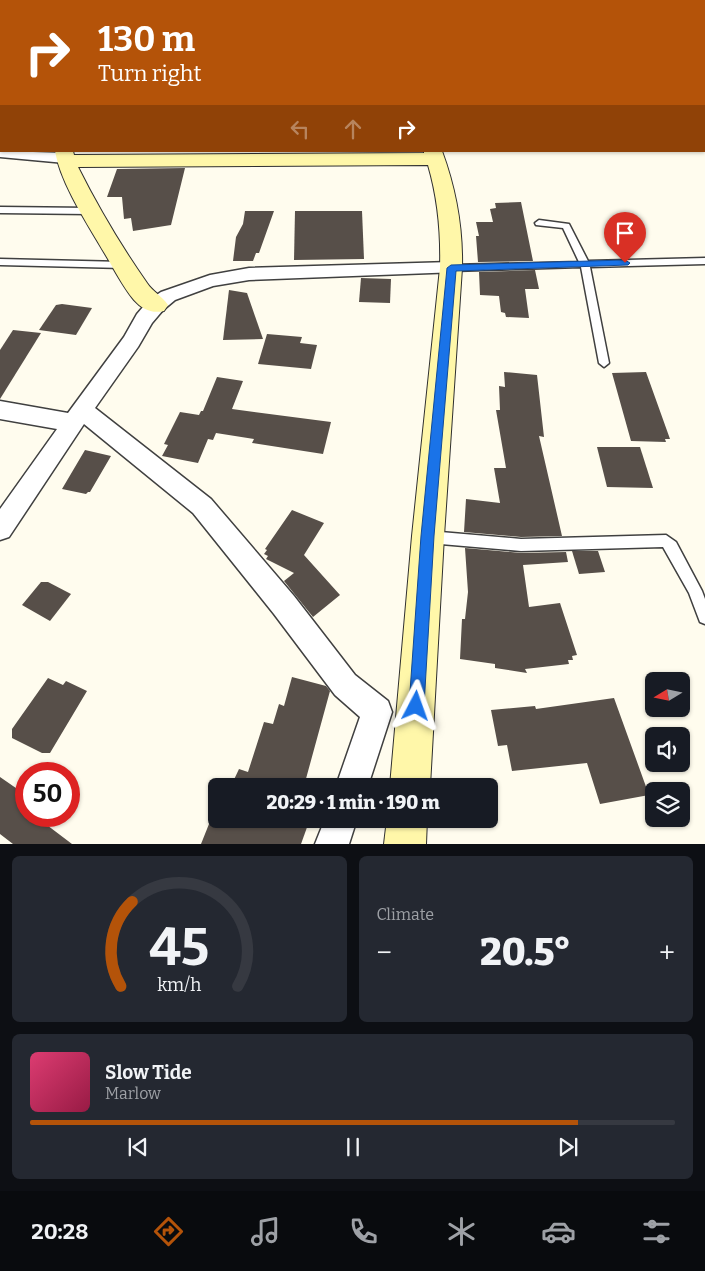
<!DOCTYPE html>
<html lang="en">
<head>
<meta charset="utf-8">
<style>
	:root { --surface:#171b24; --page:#242831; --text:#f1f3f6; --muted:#9ea1a6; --line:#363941; --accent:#b45309 }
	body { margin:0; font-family:Bitter,serif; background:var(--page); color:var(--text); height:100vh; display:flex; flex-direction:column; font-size:19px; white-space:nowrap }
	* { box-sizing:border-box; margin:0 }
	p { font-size:16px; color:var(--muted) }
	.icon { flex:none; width:28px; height:28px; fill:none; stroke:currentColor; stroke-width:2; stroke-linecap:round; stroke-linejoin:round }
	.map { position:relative; height:844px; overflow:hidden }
	.panel { display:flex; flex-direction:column; gap:12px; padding:12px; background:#0d0f14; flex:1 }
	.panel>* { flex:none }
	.hud { position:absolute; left:0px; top:0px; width:705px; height:152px; box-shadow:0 1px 4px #0004; background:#b45309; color:#fff; overflow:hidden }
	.needle { width:32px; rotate:260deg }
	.tools { position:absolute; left:645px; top:672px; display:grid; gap:10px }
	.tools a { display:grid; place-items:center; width:45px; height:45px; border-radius:8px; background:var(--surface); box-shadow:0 1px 4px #0004; font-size:25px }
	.speed { position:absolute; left:15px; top:762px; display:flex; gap:10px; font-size:25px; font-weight:700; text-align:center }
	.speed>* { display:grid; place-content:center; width:65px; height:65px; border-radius:50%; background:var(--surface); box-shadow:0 1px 4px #0004; line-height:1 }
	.speed .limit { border:8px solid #d22; background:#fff; color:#111 }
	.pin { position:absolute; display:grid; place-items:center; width:42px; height:42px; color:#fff; margin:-51px -21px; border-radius:50% 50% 50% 0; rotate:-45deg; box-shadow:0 0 5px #0007 }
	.pin .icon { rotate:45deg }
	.me { position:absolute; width:55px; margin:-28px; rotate:4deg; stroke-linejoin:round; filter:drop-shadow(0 0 4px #0008) }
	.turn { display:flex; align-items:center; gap:18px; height:105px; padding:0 15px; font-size:22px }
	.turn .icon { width:65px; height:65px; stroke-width:2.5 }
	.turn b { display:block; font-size:35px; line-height:42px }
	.lanes { display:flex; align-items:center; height:48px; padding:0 15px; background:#0003; justify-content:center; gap:25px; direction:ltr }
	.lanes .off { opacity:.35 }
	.big { font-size:38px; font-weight:800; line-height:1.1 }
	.panel .card { flex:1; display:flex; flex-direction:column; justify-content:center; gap:8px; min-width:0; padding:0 18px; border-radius:8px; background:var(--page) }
	.panel .dial { align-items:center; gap:0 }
	.dial svg { height:130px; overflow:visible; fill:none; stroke:var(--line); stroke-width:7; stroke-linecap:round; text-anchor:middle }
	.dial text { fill:var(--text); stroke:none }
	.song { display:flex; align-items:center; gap:15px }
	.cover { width:60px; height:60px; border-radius:8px; background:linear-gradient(135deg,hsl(340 70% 55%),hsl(340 70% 35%)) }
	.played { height:5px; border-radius:2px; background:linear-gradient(90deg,var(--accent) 85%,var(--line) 85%) }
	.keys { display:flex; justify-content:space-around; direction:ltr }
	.heat { display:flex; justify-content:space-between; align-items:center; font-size:28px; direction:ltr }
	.panel .tiles { flex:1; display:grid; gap:12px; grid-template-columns:1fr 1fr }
	.card:last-child { grid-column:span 2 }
	.trip { position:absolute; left:208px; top:778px; width:290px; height:50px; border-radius:8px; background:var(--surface); box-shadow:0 1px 4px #0004; font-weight:800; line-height:50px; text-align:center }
	.tabs { display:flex; height:80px; justify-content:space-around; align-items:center; background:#090b0e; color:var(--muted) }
	.tabs .icon { width:35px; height:35px }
	.tabs .active { color:var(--accent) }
	.tabs b { font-size:22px; color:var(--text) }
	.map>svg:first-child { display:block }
</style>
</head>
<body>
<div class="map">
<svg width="705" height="844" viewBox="0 0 705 844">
	<rect width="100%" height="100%" fill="#fffcee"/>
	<g fill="#574f49">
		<polygon points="185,168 171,225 133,231 131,218 124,219 122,197 107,197 117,169"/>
		<polygon points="521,202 533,261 478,262 476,236 479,236 476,222 493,222 490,209 496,208 495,203"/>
		<polygon points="245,211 274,211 259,253 256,253 253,261 233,261 236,237 243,224"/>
		<polygon points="295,211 362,211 364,259 294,260"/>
		<polygon points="535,270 539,289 525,289 529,318 506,317 505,313 501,312 499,296 480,295 479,272"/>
		<polygon points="361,278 391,279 390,303 359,302"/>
		<polygon points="229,290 247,293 263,339 223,340"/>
		<polygon points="56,305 62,304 92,308 76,335 39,330"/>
		<polygon points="13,330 41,333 0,399 0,350"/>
		<polygon points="267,334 302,337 300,343 317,345 311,369 258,364"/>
		<polygon points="504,372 537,375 544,437 539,436 562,536 521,537 464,532 466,499 500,503 494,468 506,468 496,410 500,410 499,386 505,387"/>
		<polygon points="646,372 670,439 665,439 666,442 631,441 612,373"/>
		<polygon points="217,377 243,381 232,409 331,422 323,454 252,443 254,439 216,433 213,440 208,439 198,463 162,456 168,445 164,444 180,412 199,415 201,411 203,411"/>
		<polygon points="597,447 640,447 653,488 607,487"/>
		<polygon points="85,450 111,456 90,492 88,492 86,494 62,489"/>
		<polygon points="292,510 324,523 304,555 340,595 313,617 284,581 294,573 266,559 268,556 264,554 267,550 265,549"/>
		<polygon points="465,548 521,553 566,552 568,562 523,565 529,607 560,603 577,655 572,656 573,660 568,660 569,664 525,669 527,673 495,668 495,664 460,659 462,619 465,619 468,592"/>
		<polygon points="572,551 598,551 605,572 579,574"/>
		<polygon points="41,582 48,582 71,594 50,621 22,605"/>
		<polygon points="292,677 326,686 330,691 304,786 231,786 239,769 248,772 264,722 273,724 279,704 284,706"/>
		<polygon points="48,678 63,685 66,681 87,691 50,753 42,753 12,738 12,729"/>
		<polygon points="614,698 649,795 600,804 587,763 512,771 507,745 498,746 491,710 535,706 536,709"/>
		<polygon points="0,777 26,795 26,816 35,816 72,844 13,844 0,834"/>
		<polygon points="211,819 216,818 310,819 301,844 201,844"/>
	</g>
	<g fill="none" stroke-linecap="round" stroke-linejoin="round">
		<defs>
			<g id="lane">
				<polygon points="0,207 90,208 94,211 90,214 0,213"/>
				<polygon points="539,220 569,224 588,261 705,258 705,264 590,267 609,363 604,367 599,363 581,267 451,271 446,268 451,265 579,262 563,228 536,225 535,223"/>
				<polygon points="0,259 123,262 128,265 123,268 0,265"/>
				<polygon points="429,531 521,539 666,535 676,542 702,591 705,599 705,624 700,622 689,593 663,547 521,551 429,543 424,541 423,537 424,533"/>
			</g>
			<g id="street">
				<polygon points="441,0 453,0 453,1 442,1"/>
				<rect x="0" y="116" width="1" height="8"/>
				<polygon points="705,139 705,149 704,149 704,140"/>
				<polygon points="0,147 1,151 65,153 70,155 73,158 70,161 65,163 0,157"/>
				<polygon points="451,262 458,264 460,268 458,272 249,280 213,286 175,300 163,310 152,323 138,347 95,408 211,499 294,596 355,675 388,701 392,712 368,786 336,786 360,717 335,695 274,614 193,513 84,424 9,537 0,540 0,509 57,429 0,419 0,401 68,413 124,337 137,314 149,300 161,292 210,275 249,268"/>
				<polygon points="325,819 357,819 349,844 315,844"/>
			</g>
			<g id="secondary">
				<polygon points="337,0 351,0 352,1 338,1"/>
				<path d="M55,151H73L74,155L424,153V151H442C456,189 463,227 462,268L444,536L430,786H390L412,536L440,268C441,233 438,199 428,165L78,167C98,207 121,246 147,283C153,292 162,296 168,305L164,311C152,314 142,309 134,300C123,287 114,269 105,254C88,225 61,184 55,151Z"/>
				<polygon points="387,819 427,819 426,844 384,844"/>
			</g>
		</defs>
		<use href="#lane" stroke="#404040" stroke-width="3"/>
		<use href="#street" stroke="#404040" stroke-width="3"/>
		<use href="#secondary" stroke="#2f2f2f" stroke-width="2"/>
		<use href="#lane" fill="#fff" fill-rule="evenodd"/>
		<use href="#street" fill="#fff" fill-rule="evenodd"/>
		<use href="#secondary" fill="#fff7a9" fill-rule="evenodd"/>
	</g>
	<polygon fill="#1a73e8" stroke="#114b97" points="625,260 630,263 628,265 456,271 434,536 424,706 422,711 416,713 411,711 409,706 421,536 447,268 451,265"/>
</svg>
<div class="tools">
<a><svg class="needle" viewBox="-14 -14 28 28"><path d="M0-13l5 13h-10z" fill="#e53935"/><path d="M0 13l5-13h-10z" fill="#9ea1a6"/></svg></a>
<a><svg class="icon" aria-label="sound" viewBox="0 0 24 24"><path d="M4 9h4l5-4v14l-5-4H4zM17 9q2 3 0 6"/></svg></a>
<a><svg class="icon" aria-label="layers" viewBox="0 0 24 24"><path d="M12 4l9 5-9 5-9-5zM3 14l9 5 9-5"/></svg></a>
</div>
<div class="speed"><div class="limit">50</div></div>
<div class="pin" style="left:625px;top:263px;background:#d93025"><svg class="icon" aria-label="arrive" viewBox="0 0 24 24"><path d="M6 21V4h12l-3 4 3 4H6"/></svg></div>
<svg class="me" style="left:416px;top:706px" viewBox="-20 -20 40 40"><path d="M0-17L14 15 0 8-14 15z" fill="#1a73e8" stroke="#fff" stroke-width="4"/></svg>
<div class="trip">20:29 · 1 min · 190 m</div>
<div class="hud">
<div class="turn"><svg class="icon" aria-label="right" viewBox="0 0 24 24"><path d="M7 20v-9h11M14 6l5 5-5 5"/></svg><div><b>130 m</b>Turn right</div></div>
<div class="lanes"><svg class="icon off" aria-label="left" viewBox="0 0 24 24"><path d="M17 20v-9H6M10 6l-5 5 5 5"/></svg><svg class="icon off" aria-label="ahead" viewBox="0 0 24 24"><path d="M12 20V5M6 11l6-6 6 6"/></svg><svg class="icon" aria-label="right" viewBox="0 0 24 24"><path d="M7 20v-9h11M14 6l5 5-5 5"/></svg></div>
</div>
</div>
<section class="panel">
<div class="tiles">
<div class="card dial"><svg viewBox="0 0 100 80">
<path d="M14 69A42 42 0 1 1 86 69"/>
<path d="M14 69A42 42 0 0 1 21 17" stroke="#b45309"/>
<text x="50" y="56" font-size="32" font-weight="700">45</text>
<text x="50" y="72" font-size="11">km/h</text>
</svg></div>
<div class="card"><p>Climate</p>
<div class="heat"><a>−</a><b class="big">20.5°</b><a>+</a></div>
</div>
<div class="card">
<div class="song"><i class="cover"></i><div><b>Slow Tide</b><p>Marlow</p></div></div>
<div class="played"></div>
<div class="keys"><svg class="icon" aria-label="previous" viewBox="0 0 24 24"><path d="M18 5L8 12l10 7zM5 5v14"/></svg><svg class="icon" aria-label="pause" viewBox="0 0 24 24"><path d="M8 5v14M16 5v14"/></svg><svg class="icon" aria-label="next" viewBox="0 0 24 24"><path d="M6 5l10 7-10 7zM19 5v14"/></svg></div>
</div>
</div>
</section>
<nav class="tabs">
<b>20:28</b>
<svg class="icon active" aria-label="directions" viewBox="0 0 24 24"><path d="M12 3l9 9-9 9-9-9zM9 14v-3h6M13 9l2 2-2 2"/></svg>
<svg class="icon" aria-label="music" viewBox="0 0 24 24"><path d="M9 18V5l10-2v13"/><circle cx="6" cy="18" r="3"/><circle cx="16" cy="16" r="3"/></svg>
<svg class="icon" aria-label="phone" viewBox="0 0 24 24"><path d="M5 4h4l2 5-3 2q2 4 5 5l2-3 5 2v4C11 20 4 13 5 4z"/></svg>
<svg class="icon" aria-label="climate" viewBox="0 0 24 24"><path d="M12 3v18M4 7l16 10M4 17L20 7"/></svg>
<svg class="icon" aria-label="car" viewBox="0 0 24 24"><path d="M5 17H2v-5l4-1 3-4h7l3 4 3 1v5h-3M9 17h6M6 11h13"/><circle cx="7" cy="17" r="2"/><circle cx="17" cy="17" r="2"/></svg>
<svg class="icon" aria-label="filters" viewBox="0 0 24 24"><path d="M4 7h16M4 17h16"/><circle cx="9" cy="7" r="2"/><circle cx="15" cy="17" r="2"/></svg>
</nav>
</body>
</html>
